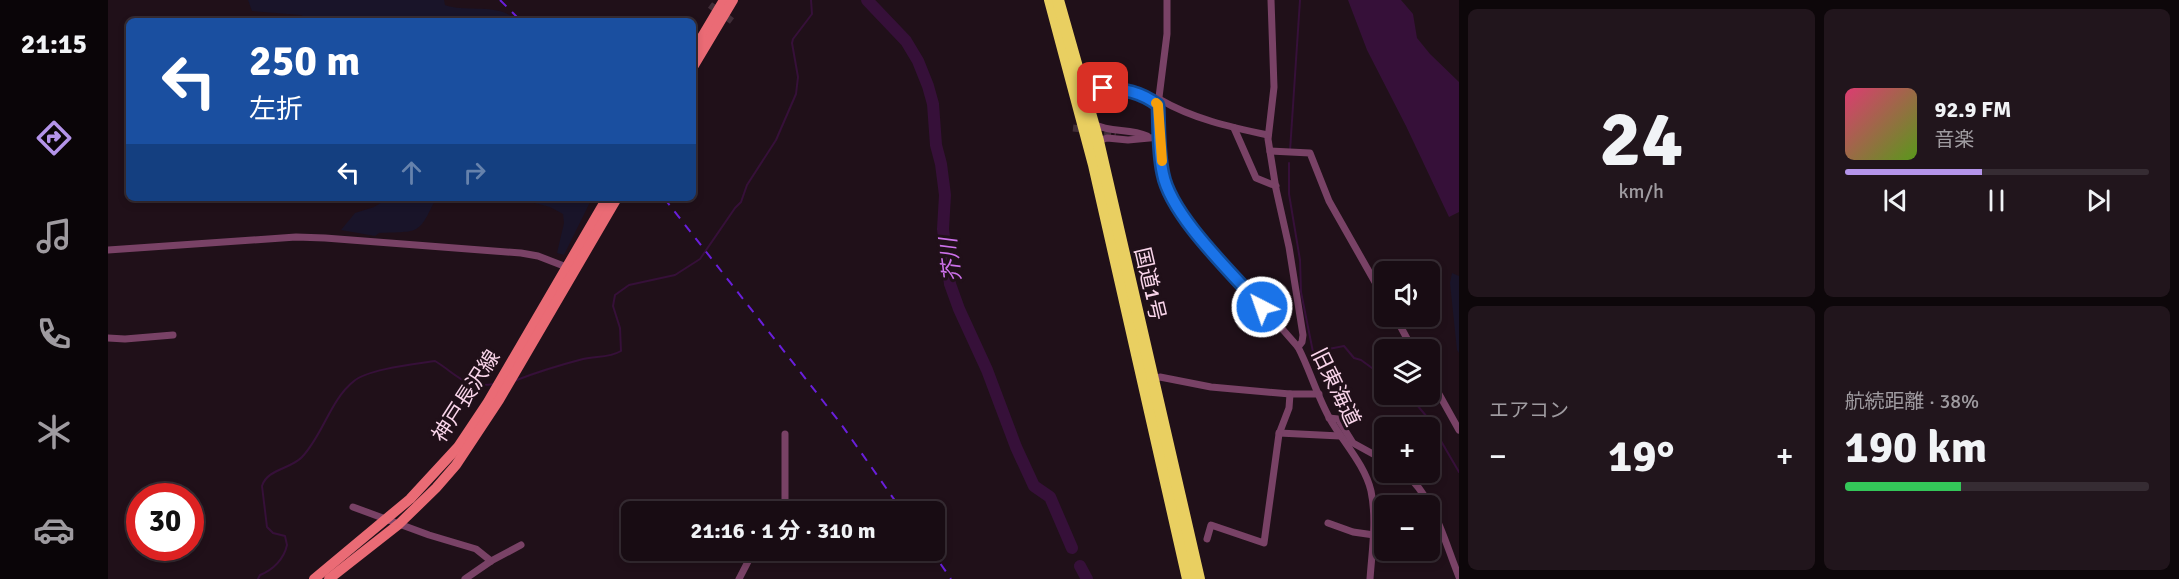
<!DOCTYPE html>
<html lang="ja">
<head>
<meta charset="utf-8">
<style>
	:root { --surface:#180c13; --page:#21151c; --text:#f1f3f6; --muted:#9f9ba0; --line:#362c33; --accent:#b494ea }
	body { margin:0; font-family:Signika,"Noto Sans JP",sans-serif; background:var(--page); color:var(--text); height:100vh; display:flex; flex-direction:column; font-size:22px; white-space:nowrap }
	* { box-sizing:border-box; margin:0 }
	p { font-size:20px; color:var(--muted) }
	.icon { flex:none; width:33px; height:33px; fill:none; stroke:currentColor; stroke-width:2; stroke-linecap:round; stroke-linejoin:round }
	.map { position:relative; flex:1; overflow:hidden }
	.sheet { display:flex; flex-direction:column; gap:9px; padding:9px; background:#0d070a; width:720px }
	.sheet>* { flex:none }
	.guide { position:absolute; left:18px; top:18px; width:570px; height:183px; border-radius:9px; box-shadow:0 3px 9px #0003,0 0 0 2px var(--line); background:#1a4fa0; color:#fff; overflow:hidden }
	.controls { position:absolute; left:1266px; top:261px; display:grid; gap:12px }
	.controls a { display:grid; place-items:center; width:66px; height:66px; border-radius:9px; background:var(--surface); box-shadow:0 3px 9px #0003,0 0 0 2px var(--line); font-size:30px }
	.speed { position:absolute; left:18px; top:483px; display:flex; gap:12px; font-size:30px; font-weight:700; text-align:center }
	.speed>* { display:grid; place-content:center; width:78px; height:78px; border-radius:50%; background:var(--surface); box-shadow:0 3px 9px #0003,0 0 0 2px var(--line); line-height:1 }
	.speed .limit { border:9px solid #d22; background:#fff; color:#111 }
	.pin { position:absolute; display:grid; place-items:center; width:51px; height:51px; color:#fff; margin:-26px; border-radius:12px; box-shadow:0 3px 9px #0006 }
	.me { position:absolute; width:66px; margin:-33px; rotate:319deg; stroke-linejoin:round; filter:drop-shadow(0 0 4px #0008) }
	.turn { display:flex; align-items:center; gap:21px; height:126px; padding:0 24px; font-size:27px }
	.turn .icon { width:78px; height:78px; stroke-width:2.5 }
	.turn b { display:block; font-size:42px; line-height:51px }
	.lanes { display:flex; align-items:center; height:57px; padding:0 24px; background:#0003; justify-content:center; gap:30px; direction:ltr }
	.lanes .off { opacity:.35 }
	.big { font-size:45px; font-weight:700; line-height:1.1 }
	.sheet .widget { flex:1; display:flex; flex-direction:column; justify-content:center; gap:9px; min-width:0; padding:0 21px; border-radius:9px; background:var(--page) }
	.sheet .dial { align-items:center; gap:0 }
	.dial b { font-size:78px; line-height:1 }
	.song { display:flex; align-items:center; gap:18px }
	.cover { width:72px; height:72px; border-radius:9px; background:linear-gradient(135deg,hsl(340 70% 55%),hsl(90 70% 35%)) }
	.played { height:6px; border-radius:3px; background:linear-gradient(90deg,var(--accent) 45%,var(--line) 45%) }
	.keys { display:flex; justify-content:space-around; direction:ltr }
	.heat { display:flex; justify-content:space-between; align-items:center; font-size:33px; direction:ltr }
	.charge { height:9px; border-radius:4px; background:linear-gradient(90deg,#34c759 38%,var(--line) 0) }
	.sheet .tiles { flex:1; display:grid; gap:9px; grid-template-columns:repeat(2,1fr) }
	.trip { position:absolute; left:513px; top:501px; width:324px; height:60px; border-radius:9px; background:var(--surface); box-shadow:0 3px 9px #0003,0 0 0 2px var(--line); font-weight:700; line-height:60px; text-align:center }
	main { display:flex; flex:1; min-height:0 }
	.tab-bar { display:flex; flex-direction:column; width:108px; justify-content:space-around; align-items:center; background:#0a0508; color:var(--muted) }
	.tab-bar .icon { width:42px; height:42px }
	.tab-bar .current { color:var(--accent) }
	.tab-bar b { font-size:27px; color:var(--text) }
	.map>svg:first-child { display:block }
</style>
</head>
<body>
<main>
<nav class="tab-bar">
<b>21:15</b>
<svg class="icon current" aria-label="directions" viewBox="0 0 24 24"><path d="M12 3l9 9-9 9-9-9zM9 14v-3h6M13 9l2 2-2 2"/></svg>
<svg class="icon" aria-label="music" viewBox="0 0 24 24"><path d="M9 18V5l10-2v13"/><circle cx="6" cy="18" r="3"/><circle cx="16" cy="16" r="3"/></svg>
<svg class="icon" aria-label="phone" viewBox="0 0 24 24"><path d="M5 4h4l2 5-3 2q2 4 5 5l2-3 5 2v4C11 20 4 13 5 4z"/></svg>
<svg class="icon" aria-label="climate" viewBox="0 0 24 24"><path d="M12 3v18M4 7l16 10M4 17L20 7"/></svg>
<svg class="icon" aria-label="car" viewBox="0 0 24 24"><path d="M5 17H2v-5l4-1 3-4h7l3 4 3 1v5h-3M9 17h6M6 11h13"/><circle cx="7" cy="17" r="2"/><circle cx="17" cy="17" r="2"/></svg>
</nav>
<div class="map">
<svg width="1351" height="579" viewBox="0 0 1351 579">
	<rect width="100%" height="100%" fill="#201019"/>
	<g fill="#191429">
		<path d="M140,0H336L337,5C358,13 393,2 408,21H210L192,15L144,11Z"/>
		<path d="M281,198H328C310,236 312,231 271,233L267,236L233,230L247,213L266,207Z"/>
		<polygon points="418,198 484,198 456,255 449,253 456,223 455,214 442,207 419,201"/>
		<polygon points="1344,273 1351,276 1351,353 1349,350 1342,283"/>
	</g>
	<polygon fill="#361039" points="1240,0 1293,0 1305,14 1309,38 1322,54 1351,82 1351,212 1341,217 1298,126 1259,50"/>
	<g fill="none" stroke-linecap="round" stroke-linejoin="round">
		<g stroke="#361039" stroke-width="2">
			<polyline points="1182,151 1192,0"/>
			<polyline points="1181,163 1181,194 1192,260 1193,292 1205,352 1236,346 1246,358 1253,360 1275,376 1276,379"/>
			<path d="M406,381C429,372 452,365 475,359C489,356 501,358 513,351L512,328L505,306L507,295L521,285L567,275L592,259L627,208L633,202L639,185L668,140L688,94L690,77L684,43L685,39L704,14L703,0"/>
			<polyline points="1284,394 1288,401 1309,405 1319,417 1351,472"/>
			<path d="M150,579L152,575C165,570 176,559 179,545L177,536L165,533L159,527L154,486C159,469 183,469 194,457C215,435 222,400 246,381C260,369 308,364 327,361C350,375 356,389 386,384"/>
		</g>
		<g stroke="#361039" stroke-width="12">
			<polyline points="759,0 798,41 810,61 820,86 825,104 828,145 833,164 837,195 835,229 842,284 851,309 879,370 908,447 926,486 942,497 964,548"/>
			<polyline points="972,566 979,579"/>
		</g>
		<g stroke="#412e38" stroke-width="7" stroke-dasharray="7 3.5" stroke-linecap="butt">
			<polyline points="602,5 624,21"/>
			<polyline points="965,128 1008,133"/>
		</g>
		<g stroke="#794266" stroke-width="7">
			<path d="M1059,0V34L1050,105L1054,165L1058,184L1077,218L1190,347C1202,370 1209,396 1222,419C1235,442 1257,465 1263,491C1269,520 1264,550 1262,579"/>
			<polyline points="1163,0 1166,87 1160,139 1168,189 1181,247 1195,335 1194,342 1190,347"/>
			<path d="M977,92C1001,82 1031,90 1050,105"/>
			<path d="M1051,99C1085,119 1122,127 1160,135"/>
			<path d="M986,124C1002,133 1022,128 1039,136"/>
			<polyline points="1126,128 1148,178 1168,186"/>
			<polyline points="990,141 999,138 1020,140 1052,137"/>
			<polyline points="1162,151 1202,153 1221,201 1276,298"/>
			<polyline points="0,250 188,237 217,238 413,253 430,256 461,268"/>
			<polyline points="1287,316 1305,350"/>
			<polyline points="0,338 17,339 65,335"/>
			<polyline points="1322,378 1351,430"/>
			<polyline points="1044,380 1052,377 1103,387 1182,394 1211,394"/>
			<polyline points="1221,418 1230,419 1245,443 1276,460"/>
			<polyline points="1171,433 1232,436"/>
			<path d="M1296,472C1327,499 1336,540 1351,577"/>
			<polyline points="245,507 321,535 368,549 383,561"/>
			<polyline points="677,512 677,434"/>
			<polyline points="1220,523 1245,532 1266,535"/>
			<polyline points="1099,539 1103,525 1156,543 1171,434 1181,408 1182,394"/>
			<polyline points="357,579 383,561 413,545"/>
			<polyline points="631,579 646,550"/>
		</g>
		<g stroke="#ea6b75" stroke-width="10">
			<polyline points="585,52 616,0"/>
			<polyline points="585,67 625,0"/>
			<polyline points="206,579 302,499 350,447 380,402 499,198"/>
			<polyline points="221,579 291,524 328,488 348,465 391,400 509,198"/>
		</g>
		<g stroke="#e9cf61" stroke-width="12">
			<polyline points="942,0 986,165 1080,579"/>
			<polyline points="950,0 990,141 1091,579"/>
		</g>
		<g stroke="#691fdb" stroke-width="2" stroke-dasharray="9 8" stroke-linecap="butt">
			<polyline points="392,0 413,21"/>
			<polyline points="556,198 733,424 795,512"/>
			<polyline points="823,550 843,579"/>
		</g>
	</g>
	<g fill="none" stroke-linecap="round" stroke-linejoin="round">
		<defs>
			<path id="route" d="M995,88C1016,89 1033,92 1050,105C1051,127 1050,152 1055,174C1063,216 1125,274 1154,307"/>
		</defs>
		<use href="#route" stroke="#114b97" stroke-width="15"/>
		<use href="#route" stroke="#1a73e8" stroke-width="10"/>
		<polyline stroke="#f59e0b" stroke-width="10" points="1048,103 1050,105 1054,161"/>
	</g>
	<g text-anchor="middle" stroke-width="6" stroke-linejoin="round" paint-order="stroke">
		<g font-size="21" fill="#f9d5ea" stroke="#201019">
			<text transform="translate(1042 284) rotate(77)" y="7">国道1号</text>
			<text transform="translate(1228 387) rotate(64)" y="7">旧東海道</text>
			<text transform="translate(358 396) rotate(-57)" y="7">神戸長沢線</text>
		</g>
		<g font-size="22" font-style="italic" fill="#cd71eb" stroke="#201019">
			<text transform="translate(842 260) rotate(-97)" y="8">芥川</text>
		</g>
	</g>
</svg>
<div class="controls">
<a><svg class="icon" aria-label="sound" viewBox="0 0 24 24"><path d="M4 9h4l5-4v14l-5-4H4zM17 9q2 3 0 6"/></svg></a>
<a><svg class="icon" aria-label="layers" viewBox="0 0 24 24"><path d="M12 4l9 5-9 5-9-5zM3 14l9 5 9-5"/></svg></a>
<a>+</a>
<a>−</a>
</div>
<div class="speed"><div class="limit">30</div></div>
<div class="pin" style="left:995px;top:88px;background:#d93025"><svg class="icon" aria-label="arrive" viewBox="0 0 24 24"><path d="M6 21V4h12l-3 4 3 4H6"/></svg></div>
<svg class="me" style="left:1154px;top:307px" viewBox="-20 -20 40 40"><circle r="17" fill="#1a73e8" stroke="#fff" stroke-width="3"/><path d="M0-11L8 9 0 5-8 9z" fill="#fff"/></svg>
<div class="trip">21:16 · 1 分 · 310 m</div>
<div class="guide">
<div class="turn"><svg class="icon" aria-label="left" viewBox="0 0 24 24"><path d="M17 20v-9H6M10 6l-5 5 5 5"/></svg><div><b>250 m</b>左折</div></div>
<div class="lanes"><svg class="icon" aria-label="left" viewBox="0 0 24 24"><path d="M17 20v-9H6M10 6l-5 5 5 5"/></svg><svg class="icon off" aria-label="ahead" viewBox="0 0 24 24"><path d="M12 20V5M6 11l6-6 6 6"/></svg><svg class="icon off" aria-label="right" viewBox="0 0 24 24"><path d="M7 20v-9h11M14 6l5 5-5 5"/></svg></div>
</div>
</div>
<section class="sheet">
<div class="tiles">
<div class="widget dial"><b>24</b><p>km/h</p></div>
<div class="widget">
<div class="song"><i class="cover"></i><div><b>92.9 FM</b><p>音楽</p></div></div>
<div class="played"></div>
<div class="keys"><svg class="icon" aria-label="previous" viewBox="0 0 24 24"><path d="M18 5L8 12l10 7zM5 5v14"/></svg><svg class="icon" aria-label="pause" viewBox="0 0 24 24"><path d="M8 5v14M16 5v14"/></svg><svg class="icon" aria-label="next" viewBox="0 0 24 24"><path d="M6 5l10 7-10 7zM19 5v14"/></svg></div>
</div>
<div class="widget"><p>エアコン</p>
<div class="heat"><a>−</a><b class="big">19°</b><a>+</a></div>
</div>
<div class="widget"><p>航続距離 · 38%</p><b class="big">190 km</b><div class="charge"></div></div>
</div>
</section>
</main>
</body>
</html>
